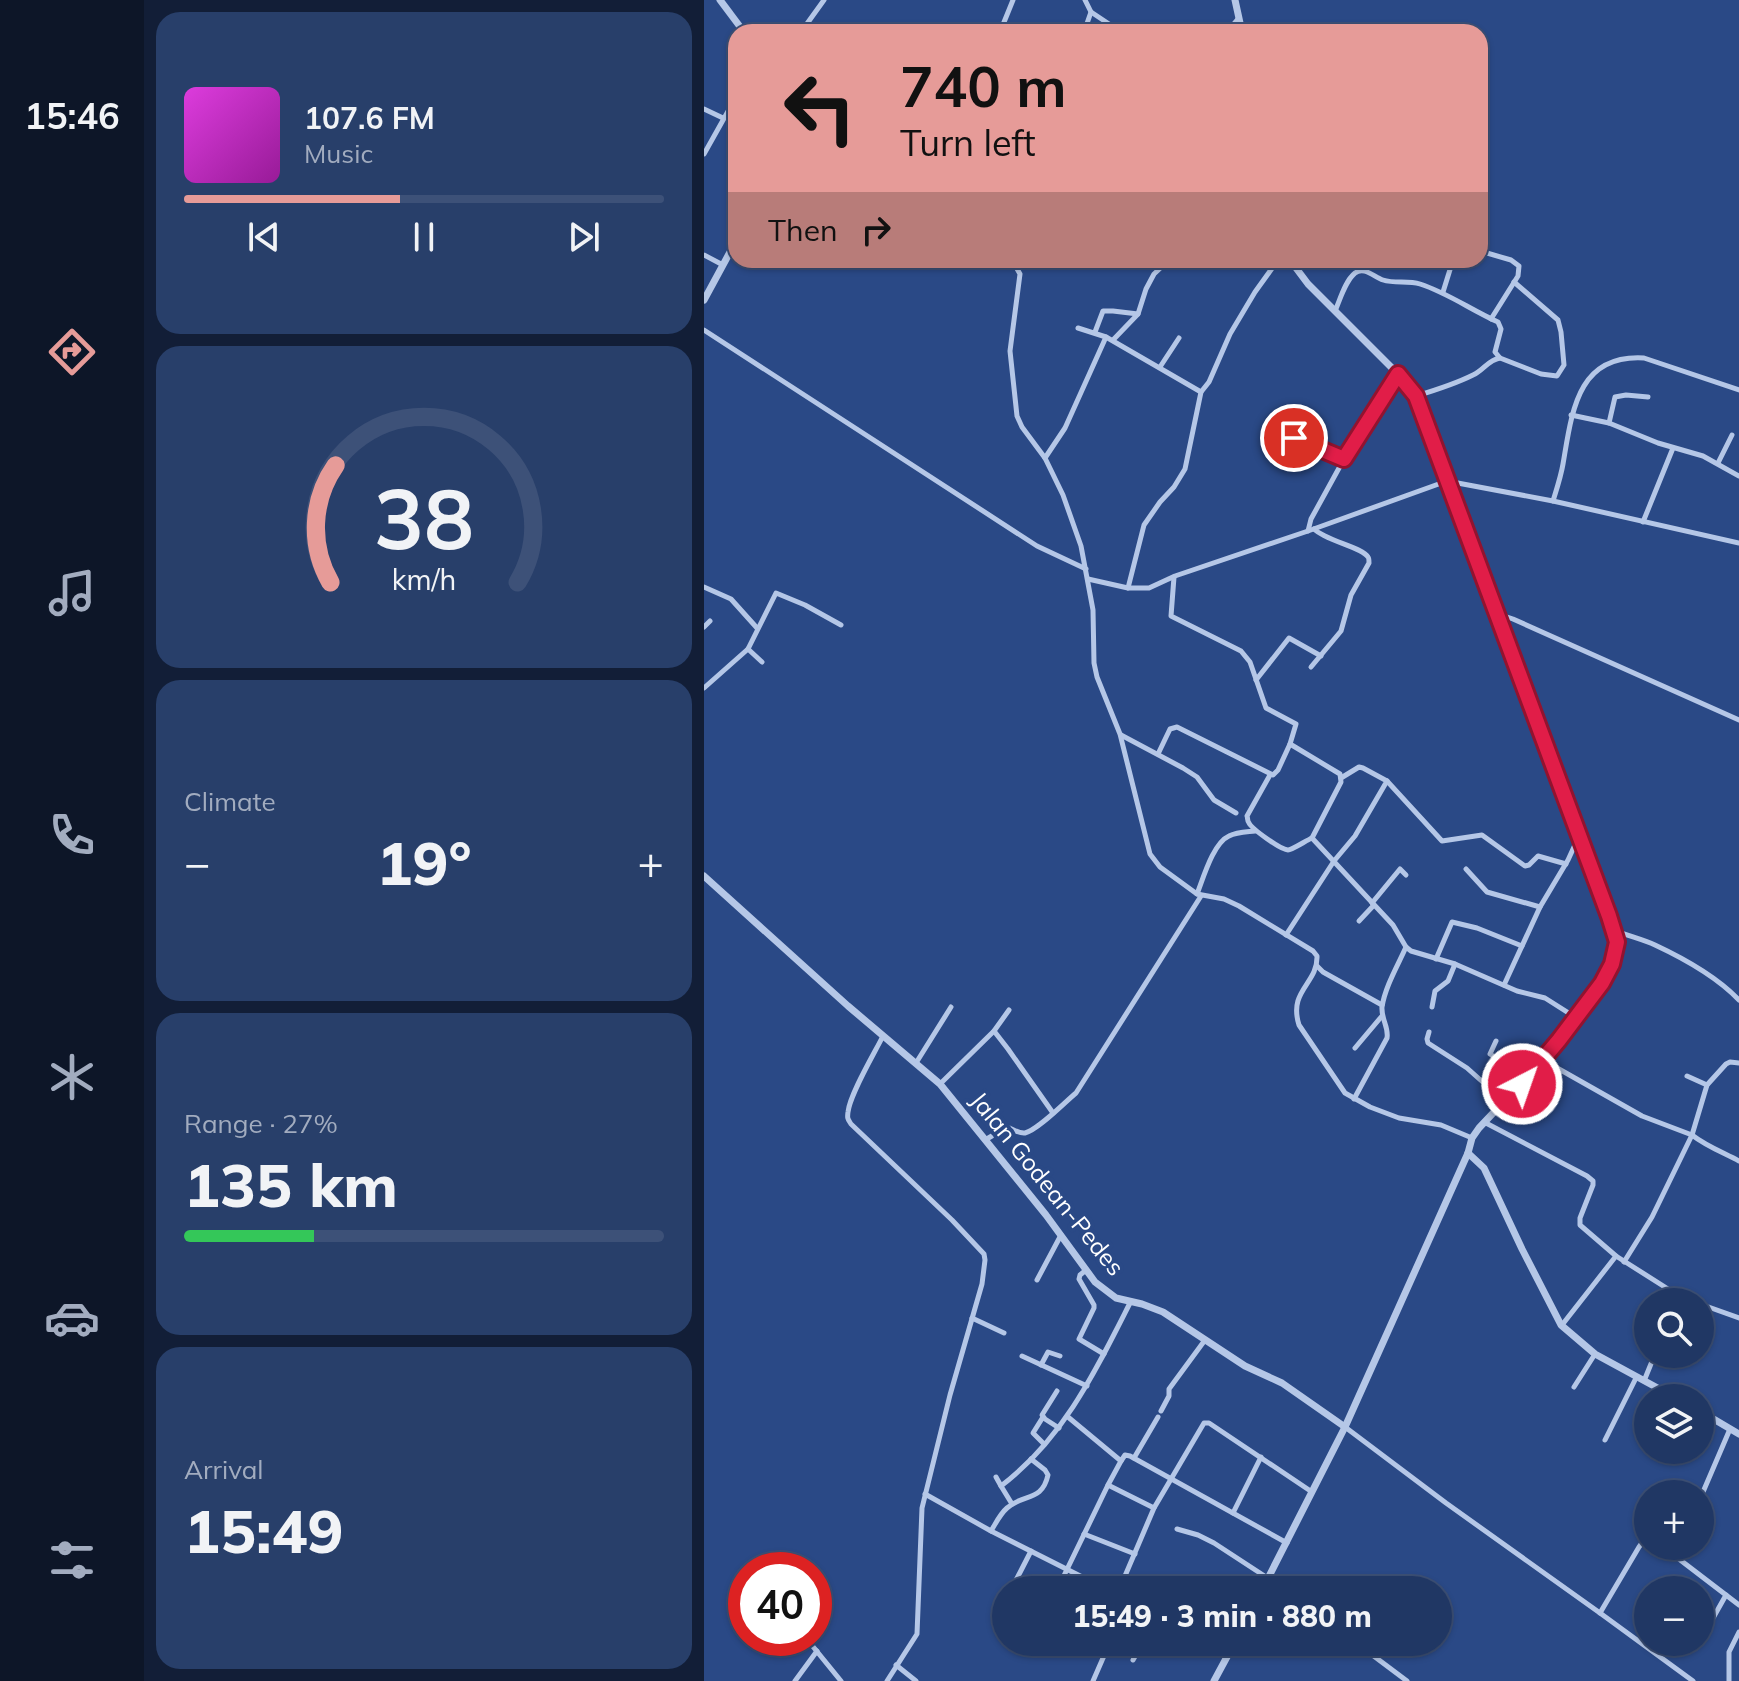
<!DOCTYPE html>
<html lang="en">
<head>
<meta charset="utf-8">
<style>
	:root { --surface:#203764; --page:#283f6a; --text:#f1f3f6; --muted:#a2acbf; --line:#3d5178; --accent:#e69b98 }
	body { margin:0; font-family:Mulish,sans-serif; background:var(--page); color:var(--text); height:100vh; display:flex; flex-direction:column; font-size:30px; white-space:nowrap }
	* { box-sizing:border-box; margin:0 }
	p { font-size:26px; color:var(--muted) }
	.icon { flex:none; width:44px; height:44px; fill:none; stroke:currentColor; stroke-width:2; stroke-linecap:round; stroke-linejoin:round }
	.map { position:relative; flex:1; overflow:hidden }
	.side { display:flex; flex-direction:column; gap:12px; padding:12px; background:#121e37; width:560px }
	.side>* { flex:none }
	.banner { position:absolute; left:24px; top:24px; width:760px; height:244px; border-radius:24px; box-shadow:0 2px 6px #0004,0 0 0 2px var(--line); background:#e69b98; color:#111; overflow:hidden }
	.buttons { position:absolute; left:930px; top:1288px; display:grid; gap:16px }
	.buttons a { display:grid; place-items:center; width:80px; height:80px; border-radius:50%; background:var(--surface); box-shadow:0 2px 6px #0004,0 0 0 2px var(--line); font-size:40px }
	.speed { position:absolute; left:24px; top:1552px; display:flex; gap:16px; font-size:40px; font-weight:700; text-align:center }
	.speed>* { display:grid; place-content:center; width:104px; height:104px; border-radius:50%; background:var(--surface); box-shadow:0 2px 6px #0004,0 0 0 2px var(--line); line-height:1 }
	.speed .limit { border:12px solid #d22; background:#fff; color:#111 }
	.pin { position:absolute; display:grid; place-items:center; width:68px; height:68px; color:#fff; margin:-34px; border:4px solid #fff; border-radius:50%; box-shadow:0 2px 8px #0007 }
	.me { position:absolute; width:88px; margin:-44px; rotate:41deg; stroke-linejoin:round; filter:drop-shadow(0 0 6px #0008) }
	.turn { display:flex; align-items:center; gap:28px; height:168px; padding:0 40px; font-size:36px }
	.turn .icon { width:104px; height:104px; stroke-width:2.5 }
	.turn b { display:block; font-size:56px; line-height:68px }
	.then { display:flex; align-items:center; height:76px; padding:0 40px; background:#0003; gap:16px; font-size:30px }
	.big { font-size:60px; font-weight:800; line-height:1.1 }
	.side .widget { flex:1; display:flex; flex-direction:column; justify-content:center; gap:12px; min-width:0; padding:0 28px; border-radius:24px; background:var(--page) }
	.side .dial { align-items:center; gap:0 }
	.dial svg { height:208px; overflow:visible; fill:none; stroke:var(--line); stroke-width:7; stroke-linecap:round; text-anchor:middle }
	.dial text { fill:var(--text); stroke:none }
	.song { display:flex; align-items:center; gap:24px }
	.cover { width:96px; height:96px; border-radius:12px; background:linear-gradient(135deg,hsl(300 70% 55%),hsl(300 70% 35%)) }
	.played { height:8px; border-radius:4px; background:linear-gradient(90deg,var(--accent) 45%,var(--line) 45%) }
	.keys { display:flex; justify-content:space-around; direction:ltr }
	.heat { display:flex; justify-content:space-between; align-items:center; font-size:44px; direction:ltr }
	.charge { height:12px; border-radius:6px; background:linear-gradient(90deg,#34c759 27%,var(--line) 0) }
	.trip { position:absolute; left:288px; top:1576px; width:460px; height:80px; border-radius:40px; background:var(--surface); box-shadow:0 2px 6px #0004,0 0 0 2px var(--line); font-weight:800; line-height:80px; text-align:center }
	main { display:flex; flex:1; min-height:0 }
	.menu { display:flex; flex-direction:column; width:144px; justify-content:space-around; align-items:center; background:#0d1628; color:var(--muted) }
	.menu .icon { width:56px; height:56px }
	.menu .on { color:var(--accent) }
	.menu b { font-size:36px; color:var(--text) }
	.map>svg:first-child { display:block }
</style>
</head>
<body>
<main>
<nav class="menu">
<b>15:46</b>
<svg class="icon on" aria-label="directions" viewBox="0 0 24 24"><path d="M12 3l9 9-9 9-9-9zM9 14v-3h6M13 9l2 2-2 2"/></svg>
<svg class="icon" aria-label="music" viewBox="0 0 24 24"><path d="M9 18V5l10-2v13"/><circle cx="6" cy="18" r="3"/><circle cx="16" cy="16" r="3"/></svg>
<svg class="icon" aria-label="phone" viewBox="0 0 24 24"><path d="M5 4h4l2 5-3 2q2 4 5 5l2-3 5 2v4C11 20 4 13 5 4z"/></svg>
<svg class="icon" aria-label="climate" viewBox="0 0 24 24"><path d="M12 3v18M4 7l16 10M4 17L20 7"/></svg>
<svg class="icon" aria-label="car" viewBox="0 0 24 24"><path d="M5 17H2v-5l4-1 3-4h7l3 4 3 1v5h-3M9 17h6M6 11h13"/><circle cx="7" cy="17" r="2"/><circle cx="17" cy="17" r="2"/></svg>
<svg class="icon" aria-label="filters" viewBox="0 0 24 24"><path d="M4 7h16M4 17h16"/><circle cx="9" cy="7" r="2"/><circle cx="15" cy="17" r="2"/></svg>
</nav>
<section class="side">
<div class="widget">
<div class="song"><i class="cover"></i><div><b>107.6 FM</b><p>Music</p></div></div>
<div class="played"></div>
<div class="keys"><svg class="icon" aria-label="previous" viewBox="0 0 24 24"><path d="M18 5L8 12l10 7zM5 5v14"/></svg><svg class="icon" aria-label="pause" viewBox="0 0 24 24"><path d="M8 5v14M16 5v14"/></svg><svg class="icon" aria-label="next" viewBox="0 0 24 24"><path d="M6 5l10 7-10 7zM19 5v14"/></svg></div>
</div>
<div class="widget dial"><svg viewBox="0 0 100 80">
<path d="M14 69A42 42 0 1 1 86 69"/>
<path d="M14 69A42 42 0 0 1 16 24" stroke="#e69b98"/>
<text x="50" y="56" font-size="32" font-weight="700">38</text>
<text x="50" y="72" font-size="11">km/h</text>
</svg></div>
<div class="widget"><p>Climate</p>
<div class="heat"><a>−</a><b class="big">19°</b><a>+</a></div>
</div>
<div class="widget"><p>Range · 27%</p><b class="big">135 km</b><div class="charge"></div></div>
<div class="widget"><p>Arrival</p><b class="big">15:49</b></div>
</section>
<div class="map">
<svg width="1035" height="1681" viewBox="0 0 1035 1681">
	<rect width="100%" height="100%" fill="#2a4986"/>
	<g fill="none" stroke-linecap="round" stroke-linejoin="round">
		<g stroke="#b5c7e7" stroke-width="5">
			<polyline points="387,12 405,24"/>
			<polyline points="97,32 120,0"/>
			<polyline points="296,32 309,0"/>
			<polyline points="380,32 387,12 381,0"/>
			<polyline points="523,32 535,18"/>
			<polyline points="0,109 19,118"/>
			<polyline points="0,154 32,97"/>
			<polyline points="776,251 807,260 815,266 814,276 787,319"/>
			<polyline points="0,255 19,265"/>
			<path d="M308,260L316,274L306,351L313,416L318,427L341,458L359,495L377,546L389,610L390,663L393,677L416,734L446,854L456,867L493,894L520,899L535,906L609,951L613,956C614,984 584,990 595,1025L641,1093L666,1107L695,1118L737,1125L768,1138"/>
			<polyline points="489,260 496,265 504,264 506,260"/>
			<polyline points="739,292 749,260"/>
			<path d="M631,311C636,300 641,281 651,273C660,266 670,277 679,280C691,284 704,280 716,284C744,293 767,310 794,322L797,329L791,352L796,358L837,374L853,376L860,365L857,332L854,320L810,282"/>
			<polyline points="374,328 402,337 497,392"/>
			<polyline points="0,330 333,546 382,569"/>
			<polyline points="391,332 399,311 409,311 434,314"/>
			<polyline points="409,340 434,314 442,289 450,274 465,260"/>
			<polyline points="456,367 475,338"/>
			<path d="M712,396C732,390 751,384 769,375C780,370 784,360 796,358"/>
			<polyline points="867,415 905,423 954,443 999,456 1035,476"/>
			<polyline points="905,423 911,397 922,395 944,397"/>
			<polyline points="590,438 640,459"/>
			<polyline points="341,458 361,428 402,337"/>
			<polyline points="1014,463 1028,435"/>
			<path d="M849,501C853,488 857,476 859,464C868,412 873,354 940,358L1035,390"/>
			<polyline points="939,522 969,448"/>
			<polyline points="604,531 607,519 640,459 694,374"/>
			<polyline points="470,577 467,616 537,651 546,662 562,708 592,724 586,744 636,774 637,782 608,838"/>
			<polyline points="384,579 424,588 445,588 471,576 604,531 743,481 849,501 1035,543"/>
			<polyline points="0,587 27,599 53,628"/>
			<polyline points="424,588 440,525 456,502 470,487 481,469 497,392 505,382 526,334 551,292 574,260"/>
			<polyline points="794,614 809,619 1035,720"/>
			<polyline points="0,627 6,621"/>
			<polyline points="44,649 58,662"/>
			<path d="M607,667L637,631L647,595L665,563C665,561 665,558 664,557C658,547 622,541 610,529"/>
			<polyline points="552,680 585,638 617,656"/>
			<polyline points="0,688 44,649 72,593 101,605 137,625"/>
			<polyline points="417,735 479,768 493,777 510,800 532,813"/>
			<polyline points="454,754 466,729 473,727 569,775 574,770 586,744"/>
			<path d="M566,775L543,816C544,818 543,821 545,823C548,829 577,850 584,850C588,850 603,840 608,838L689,925L702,947L707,951L751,964L813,991L841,998L871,1017"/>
			<polyline points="683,781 738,841 778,835 821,866 825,865 834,856 862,864"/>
			<polyline points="762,869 783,892 836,907"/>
			<path d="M493,894C499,879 509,843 525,836C533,832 543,832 551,831"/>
			<polyline points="668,903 696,869 702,875"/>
			<polyline points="655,921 670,905"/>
			<path d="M910,930C924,936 938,939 951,945C981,959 1012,976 1035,1000"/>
			<polyline points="582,935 630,861 651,836 683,781 659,768 655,767 637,778"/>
			<polyline points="732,959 748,922 773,928 818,946"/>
			<polyline points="613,966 619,972 678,1005"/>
			<polyline points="800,985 836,907 864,860 875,836"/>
			<polyline points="728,1007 731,991 744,981 751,964"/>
			<polyline points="290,1031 304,1049 349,1113"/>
			<polyline points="725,1032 723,1039 724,1043 763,1068 800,1101"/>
			<path d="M179,1036C170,1054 146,1094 144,1112C143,1119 144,1119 147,1124L248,1220L280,1254L281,1260L278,1284L246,1395L218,1508L213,1634L183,1681"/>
			<path d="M792,1041L786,1054C796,1061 806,1067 814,1077C820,1086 820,1094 829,1100"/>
			<polyline points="651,1048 678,1016"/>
			<path d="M839,1060L938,1116L988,1135C1002,1146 1020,1153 1035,1161"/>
			<polyline points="212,1063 247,1007"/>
			<polyline points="983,1076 1003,1085"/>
			<polyline points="236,1084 290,1031 305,1010"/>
			<path d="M650,1099L683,1038C685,1027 677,1019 678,1007C681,987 694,965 702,947"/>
			<polyline points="780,1122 883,1176 889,1181 889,1185 876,1218 876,1225 912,1256"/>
			<path d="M281,1140L303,1127C309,1129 315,1134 321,1133C334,1130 361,1102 372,1093L497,896"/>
			<polyline points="920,1262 948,1217 988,1135 1003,1085 1022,1064 1026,1062 1035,1063"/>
			<polyline points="382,1270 376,1275 375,1279 390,1305 390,1308 375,1339 400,1354"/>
			<polyline points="333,1280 357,1235"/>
			<polyline points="996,1304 1035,1318"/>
			<polyline points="268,1318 300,1333"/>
			<polyline points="858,1325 912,1256 975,1296 991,1302"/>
			<polyline points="318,1356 383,1386"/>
			<polyline points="337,1365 344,1352 356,1356"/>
			<polyline points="940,1381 951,1354"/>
			<polyline points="870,1387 891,1354"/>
			<polyline points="353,1391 338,1415 341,1419 355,1428"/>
			<polyline points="457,1411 465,1396 465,1389 501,1340"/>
			<polyline points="339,1417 329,1433 340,1444"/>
			<polyline points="364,1417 417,1461 421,1455 426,1456 583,1543"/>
			<polyline points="641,1427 742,1503 896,1613 989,1681"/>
			<polyline points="901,1440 932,1378"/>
			<polyline points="430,1458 454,1417"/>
			<polyline points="292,1477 297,1486"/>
			<polyline points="404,1485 450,1508"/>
			<polyline points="221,1494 287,1531 404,1590"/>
			<polyline points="996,1499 1026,1429"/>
			<path d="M308,1504L297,1486C360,1438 392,1370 427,1301"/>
			<polyline points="529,1513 557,1457"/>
			<polyline points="473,1529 494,1535 510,1543 582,1590"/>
			<path d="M287,1531C292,1523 296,1514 303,1508C320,1493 338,1502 344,1475L341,1470L327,1459"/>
			<polyline points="380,1534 431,1554"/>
			<polyline points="955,1546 971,1556 1035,1605"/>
			<polyline points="307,1590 327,1551"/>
			<polyline points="353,1590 404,1485 417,1461"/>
			<polyline points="415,1590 450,1508 500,1423 505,1423 608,1492"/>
			<polyline points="896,1613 935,1547 940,1540 944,1540"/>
			<polyline points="294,1616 302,1600"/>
			<polyline points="1000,1634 1022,1595"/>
			<polyline points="102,1638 137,1681"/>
			<polyline points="509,1642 526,1651"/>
			<polyline points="651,1642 703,1681"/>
			<polyline points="429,1660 439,1642"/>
			<polyline points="192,1665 212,1681"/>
			<polyline points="91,1681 113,1651"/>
			<polyline points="389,1681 406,1642"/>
			<polyline points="1025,1681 1025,1652 1035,1632"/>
		</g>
		<g stroke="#b5c7e7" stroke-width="7">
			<polyline points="16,0 40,32"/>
			<polyline points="531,0 538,32"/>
			<polyline points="0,300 32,241"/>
			<polyline points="0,876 144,1006 236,1084 342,1215 391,1282 412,1298 438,1304 459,1312 541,1366 578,1383 641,1427"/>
			<polyline points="764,1153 780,1168 818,1249 857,1325 891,1354 972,1398"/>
			<polyline points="996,1411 1035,1434"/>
			<polyline points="558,1590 641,1427 764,1153 768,1138 775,1128 839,1060 898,983 912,952 913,942 905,916 712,396 694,374 604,284 586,260"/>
			<polyline points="510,1681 531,1642"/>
		</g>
	</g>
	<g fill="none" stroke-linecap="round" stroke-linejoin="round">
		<defs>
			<polyline id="route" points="590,438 640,459 694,374 712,396 905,916 913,942 908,964 898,983 855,1040 818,1084"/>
		</defs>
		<use href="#route" stroke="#92132f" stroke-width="20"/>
		<use href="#route" stroke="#e11d48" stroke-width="14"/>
	</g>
	<g text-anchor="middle" stroke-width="8" stroke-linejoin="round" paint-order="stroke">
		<g font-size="24" fill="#fff" stroke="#2a4986">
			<text transform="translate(343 1184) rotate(51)" y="8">Jalan Godean-Pedes</text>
		</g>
	</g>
</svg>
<div class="buttons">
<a><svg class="icon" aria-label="search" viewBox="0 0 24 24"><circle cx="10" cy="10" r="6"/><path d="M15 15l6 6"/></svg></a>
<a><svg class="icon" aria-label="layers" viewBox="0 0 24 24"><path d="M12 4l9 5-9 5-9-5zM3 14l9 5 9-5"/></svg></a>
<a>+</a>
<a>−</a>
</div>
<div class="speed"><div class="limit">40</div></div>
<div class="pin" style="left:590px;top:438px;background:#d93025"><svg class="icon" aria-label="arrive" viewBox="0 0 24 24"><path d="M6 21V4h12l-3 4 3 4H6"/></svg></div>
<svg class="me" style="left:818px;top:1084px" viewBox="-20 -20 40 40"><circle r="17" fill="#e11d48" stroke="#fff" stroke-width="3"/><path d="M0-11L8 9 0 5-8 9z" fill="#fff"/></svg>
<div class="trip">15:49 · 3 min · 880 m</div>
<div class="banner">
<div class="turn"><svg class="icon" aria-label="left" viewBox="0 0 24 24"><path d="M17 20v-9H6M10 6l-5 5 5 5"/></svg><div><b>740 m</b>Turn left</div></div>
<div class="then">Then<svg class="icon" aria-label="right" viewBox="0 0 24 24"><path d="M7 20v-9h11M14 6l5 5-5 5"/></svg></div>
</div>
</div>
</main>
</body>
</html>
